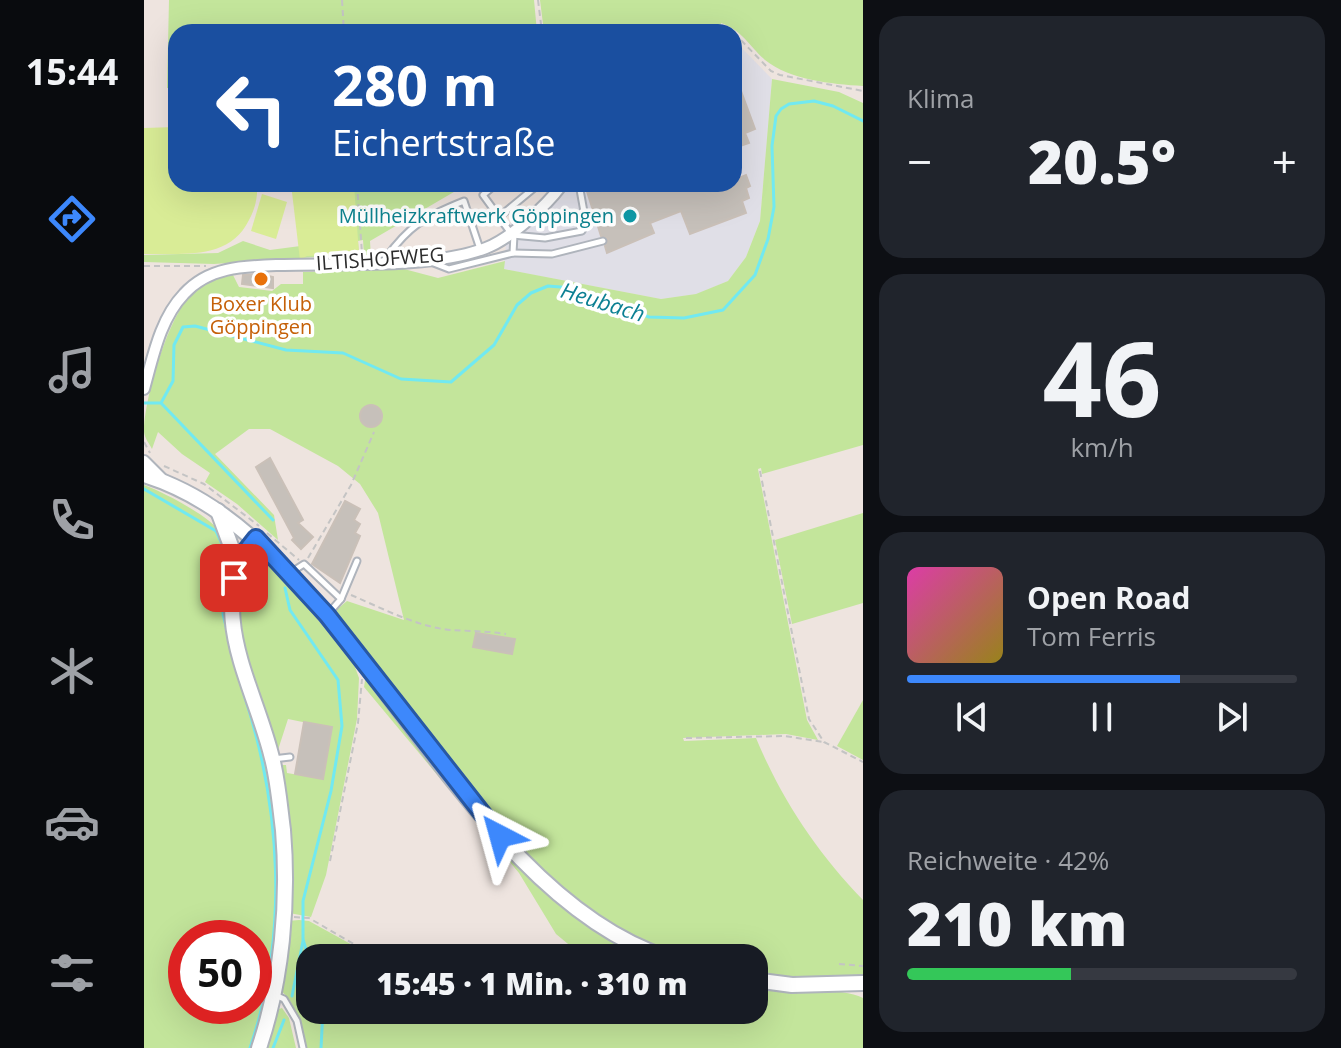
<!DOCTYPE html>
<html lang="de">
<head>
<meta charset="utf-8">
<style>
	:root { --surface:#171b24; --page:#20242c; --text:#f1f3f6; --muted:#9ea1a6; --line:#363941; --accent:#3d88fc }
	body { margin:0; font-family:"Open Sans",sans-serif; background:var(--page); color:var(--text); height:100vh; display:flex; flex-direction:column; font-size:30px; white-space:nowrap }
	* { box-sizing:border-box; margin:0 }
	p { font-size:26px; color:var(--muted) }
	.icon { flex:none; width:44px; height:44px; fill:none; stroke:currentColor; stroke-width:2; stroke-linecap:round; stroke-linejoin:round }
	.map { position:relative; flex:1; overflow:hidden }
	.side { display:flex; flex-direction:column; gap:16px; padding:16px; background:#0d0f14; width:478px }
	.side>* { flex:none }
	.banner { position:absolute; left:24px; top:24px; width:574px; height:168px; border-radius:24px; box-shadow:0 8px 32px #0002; background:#1a4fa0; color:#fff; overflow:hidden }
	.speed { position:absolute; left:24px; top:920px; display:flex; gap:16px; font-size:40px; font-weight:700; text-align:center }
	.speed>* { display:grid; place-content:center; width:104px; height:104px; border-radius:50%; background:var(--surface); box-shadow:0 8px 32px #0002; line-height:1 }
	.speed .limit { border:12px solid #d22; background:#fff; color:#111 }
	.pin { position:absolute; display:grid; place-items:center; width:68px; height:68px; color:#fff; margin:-34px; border-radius:16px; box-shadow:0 4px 12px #0006 }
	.me { position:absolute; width:88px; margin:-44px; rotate:321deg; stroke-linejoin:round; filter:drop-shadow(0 0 6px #0008) }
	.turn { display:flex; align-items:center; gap:28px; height:168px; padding:0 32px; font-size:36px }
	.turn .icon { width:104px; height:104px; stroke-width:2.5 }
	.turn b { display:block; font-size:56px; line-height:68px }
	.big { font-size:60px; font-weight:800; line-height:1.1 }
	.side .widget { flex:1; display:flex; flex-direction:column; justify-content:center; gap:12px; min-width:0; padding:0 28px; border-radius:24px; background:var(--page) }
	.side .dial { align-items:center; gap:0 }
	.dial b { font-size:104px; line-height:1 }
	.song { display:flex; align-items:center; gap:24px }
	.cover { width:96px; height:96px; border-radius:12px; background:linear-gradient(135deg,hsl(320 70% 55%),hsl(50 70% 35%)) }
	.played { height:8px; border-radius:4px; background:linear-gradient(90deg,var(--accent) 70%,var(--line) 70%) }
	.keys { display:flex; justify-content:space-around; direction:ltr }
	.heat { display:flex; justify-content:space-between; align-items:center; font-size:44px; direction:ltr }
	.charge { height:12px; border-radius:6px; background:linear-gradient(90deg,#34c759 42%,var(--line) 0) }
	.trip { position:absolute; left:152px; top:944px; width:472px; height:80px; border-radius:24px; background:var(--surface); box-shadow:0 8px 32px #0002; font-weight:800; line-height:80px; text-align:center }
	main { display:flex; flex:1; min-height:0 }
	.dock { display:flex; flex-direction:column; width:144px; justify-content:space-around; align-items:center; background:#090b0e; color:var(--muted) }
	.dock .icon { width:56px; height:56px }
	.dock .selected { color:var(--accent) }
	.dock b { font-size:36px; color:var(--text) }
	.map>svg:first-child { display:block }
</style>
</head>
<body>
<main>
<nav class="dock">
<b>15:44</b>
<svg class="icon selected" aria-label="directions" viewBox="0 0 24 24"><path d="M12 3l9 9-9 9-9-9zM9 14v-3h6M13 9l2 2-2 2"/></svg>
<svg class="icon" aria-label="music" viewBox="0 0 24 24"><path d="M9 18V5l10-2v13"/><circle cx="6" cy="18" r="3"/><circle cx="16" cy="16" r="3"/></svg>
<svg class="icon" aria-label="phone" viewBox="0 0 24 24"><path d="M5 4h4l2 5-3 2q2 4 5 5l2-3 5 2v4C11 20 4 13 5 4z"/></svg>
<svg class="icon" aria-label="climate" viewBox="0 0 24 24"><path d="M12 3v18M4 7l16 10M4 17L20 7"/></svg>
<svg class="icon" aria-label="car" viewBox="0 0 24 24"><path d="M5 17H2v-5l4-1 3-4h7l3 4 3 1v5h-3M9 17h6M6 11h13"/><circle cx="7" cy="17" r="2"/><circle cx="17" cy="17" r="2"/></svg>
<svg class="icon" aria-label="filters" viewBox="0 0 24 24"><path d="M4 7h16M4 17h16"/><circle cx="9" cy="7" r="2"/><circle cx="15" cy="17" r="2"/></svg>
</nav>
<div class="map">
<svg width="719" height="1048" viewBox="0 0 719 1048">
	<rect width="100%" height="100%" fill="#eee4df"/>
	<polygon fill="#e0dfe7" points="590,40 628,79 616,221 602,257 584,281 553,294 517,299 359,269 363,237 358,230 406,194 411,184 590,184"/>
	<g fill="#c3e59b" fill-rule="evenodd">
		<polygon points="25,0 390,0 393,32 32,32 32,88 23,88"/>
		<path d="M396,0H719V86C687,84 646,80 621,60C605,46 599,31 577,23L576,31L400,32Z"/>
		<path d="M628,79L695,92L719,103V445L618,474L617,468L614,469L663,720L674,740L642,734L539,738L540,741L612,738C638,800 672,851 719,900V978L647,980L610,976V958C588,958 559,963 537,957C390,914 278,729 191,611L203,601L260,620L234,513L216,484L194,466L126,429H105L71,454L130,515L134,540L93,504L61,482L66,473L38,454L14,432L8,449C5,443 1,439 0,432C0,400 23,321 45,297C56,284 72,278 89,275L95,287L128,291L137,284H159V272L260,269L294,278L361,261L360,269L517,299L552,294L584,281L602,257L616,221ZM332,633L370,639L368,653L329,647Z"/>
		<polygon points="209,184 336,184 326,192 315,189 226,241 227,258 220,256 219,240 214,241 215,254 70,264 0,262 0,255 74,253 99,241 126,250 164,245"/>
		<path d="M0,485C19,492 66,516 77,533C92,556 78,591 83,617C91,659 107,700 117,741C143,844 138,947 109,1048H0ZM42,938H110V1006H42Z"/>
		<polygon points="719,513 719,603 648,624 631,540"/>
		<polygon points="112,562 134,569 207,656 215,678 213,719 182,875 167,917 145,913 135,765 142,765 143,773 179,779 188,728 144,719 133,753 98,647 91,605 103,566"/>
		<polygon points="222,674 352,841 381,872 436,918 512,958 441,958 412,934 375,873 220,687"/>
		<polygon points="719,700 719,760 693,746"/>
		<path d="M155,920L165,921L232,958H166V1010H317L352,1023L362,1010H610V988C640,993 695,986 719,998V1048H162C157,1026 153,1003 135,989L144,921Z"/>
		<polygon points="138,1008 145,1018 152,1048 120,1048 132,1010"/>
	</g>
	<g fill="#d9ec96">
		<path d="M32,127V184H113C114,197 111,209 105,220C85,261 38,253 0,254V128Z"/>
		<polygon points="147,184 210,184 215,254 163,256 156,260"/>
		<polygon points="118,194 143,202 132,239 107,231"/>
	</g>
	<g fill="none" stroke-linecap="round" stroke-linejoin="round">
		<g stroke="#71e9f1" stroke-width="3">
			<polyline points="0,403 17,403 29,381 30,345 39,327 51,326 142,350 199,353 257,379 307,382 350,345 373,305 387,293 404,286 429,288 505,317 540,318 579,310 611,275 624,239 630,207 628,146 632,116 637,109 645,104 670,101 689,106 719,121"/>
			<polyline points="18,404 129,520"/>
			<polyline points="0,489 72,531 80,548 79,614 91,664"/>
			<polyline points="141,588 146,610 194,680 198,726 187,791 159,901 159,939 166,964"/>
			<path d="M100,694C137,808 145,933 106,1048"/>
			<polyline points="148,996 159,941"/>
			<polyline points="129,1048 140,1020"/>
			<polyline points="177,1048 179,1010"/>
		</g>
	</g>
	<g fill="#c6c0ba" stroke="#cac0b8" stroke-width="2">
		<polygon points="597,91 611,129 601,133 605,143 590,148 590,93"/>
		<polygon points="602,175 606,186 602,188 605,198 598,201 602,213 546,234 537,211 506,223 510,233 463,253 461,246 464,239 457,236 441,185 590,184 590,180"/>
		<polygon points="116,274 129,277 129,288 98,284 99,275"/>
		<circle cx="227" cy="416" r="11"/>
		<polygon points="126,458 159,520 154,523 169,537 157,549 148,540 150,538 112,467"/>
		<polygon points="201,501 216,509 210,520 216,524 211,533 216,536 196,583 168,564"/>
		<polygon points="332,633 371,639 368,654 329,647"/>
		<polygon points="160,722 188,727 179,779 151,774"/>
	</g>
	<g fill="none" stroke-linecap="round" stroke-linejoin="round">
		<defs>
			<g id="lane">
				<polyline points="352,184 339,195 366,232"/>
				<polyline points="355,217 395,184"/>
				<polyline points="368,235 401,238 438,231 442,223 435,184"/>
				<polyline points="369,253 408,254 459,241"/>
				<path d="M239,262C264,226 280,217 320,201L336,249"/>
				<polyline points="287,262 305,269 369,253 370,235"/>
				<polyline points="146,573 160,564 197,599 183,615"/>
				<polyline points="197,599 213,561"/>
				<polyline points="129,759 146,757"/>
				<polyline points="131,995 140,999 153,1021 159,1048"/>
			</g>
			<g id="street">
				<path d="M0,389C9,357 16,319 40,294C65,266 101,266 136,265C195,263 287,269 342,248C366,239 402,206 417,186"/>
				<polyline points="0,461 17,478"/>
			</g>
			<g id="secondary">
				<path d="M0,475C58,493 103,530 144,573C257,689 365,908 524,958"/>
				<polyline points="74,511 90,554 90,568"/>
				<path d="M112,538C58,609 110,683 128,758C134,781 136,807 139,830C145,902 138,980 115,1048"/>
				<polyline points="610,980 648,985 719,983"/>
			</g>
		</defs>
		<use href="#lane" stroke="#afb4bc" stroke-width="9"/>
		<use href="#street" stroke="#afb4bc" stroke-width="14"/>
		<use href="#secondary" stroke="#afb4bc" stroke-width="18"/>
		<g stroke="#c4c4c4" stroke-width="2" stroke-dasharray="6 4" stroke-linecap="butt">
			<polyline points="198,0 200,32"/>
			<polyline points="394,0 398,32"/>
			<polyline points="450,32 577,26 588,31"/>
			<polyline points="590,33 627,71 636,75 719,91"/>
			<polyline points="213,184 218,253"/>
			<polyline points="0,266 62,266"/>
			<polyline points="0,442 6,453"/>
			<polyline points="20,466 60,484 115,526"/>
			<polyline points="616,471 665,719 680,742 719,762"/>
			<polyline points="123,533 155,560"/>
			<polyline points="164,558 207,485 230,432"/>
			<path d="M207,595C238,608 273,627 307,630C325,631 343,631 362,634"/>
			<polyline points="542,738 641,736 679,742"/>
			<polyline points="186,861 214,723 218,679"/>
			<polyline points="150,917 165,918 234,958"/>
			<polyline points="695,964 719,966"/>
		</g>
		<use href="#lane" stroke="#fff" stroke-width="5"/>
		<use href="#street" stroke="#fff" stroke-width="10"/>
		<use href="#secondary" stroke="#fff" stroke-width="14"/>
	</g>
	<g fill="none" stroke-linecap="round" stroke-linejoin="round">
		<defs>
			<polyline id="route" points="90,578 97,557 112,538 183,615 356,836"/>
		</defs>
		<use href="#route" stroke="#2858a4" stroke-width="20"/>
		<use href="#route" stroke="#3d88fc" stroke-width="14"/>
	</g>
	<circle fill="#0f9aa8" stroke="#fff" stroke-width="3" cx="486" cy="216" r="8"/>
	<circle fill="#e8710a" stroke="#fff" stroke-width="3" cx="117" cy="279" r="8"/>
	<g text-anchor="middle" stroke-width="7" stroke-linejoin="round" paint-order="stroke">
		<g font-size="20" fill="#0d838f" stroke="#fff" text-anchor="end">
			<text x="470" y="223">Müllheizkraftwerk Göppingen</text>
		</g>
		<g font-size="20" fill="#2c2c2c" stroke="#fff">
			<text transform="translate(236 259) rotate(-4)" y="7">ILTISHOFWEG</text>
		</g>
		<g font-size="20" fill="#c56008" stroke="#fff">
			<text x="117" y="311">Boxer Klub<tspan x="117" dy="23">Göppingen</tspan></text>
		</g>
		<g font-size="22" font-style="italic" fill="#0c8093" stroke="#fff">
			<text transform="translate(459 302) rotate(17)" y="8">Heubach</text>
		</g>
	</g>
</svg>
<div class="speed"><div class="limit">50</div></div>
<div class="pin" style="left:90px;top:578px;background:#d93025"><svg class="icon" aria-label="arrive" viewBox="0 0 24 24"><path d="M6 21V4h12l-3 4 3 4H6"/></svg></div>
<svg class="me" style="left:356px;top:836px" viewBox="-20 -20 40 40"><path d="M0-17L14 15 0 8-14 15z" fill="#3d88fc" stroke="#fff" stroke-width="4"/></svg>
<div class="trip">15:45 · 1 Min. · 310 m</div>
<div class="banner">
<div class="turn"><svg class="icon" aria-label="left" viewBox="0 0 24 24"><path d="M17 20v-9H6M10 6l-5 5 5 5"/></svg><div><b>280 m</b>Eichertstraße</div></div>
</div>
</div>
<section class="side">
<div class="widget"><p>Klima</p>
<div class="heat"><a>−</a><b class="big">20.5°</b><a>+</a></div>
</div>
<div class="widget dial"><b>46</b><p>km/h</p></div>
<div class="widget">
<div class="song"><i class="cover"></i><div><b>Open Road</b><p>Tom Ferris</p></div></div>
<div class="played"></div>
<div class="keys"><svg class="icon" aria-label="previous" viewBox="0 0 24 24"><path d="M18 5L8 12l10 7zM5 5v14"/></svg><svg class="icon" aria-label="pause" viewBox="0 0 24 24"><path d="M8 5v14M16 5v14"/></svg><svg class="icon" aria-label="next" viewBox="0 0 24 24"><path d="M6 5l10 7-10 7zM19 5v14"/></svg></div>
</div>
<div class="widget"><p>Reichweite · 42%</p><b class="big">210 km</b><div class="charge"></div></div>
</section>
</main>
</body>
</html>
